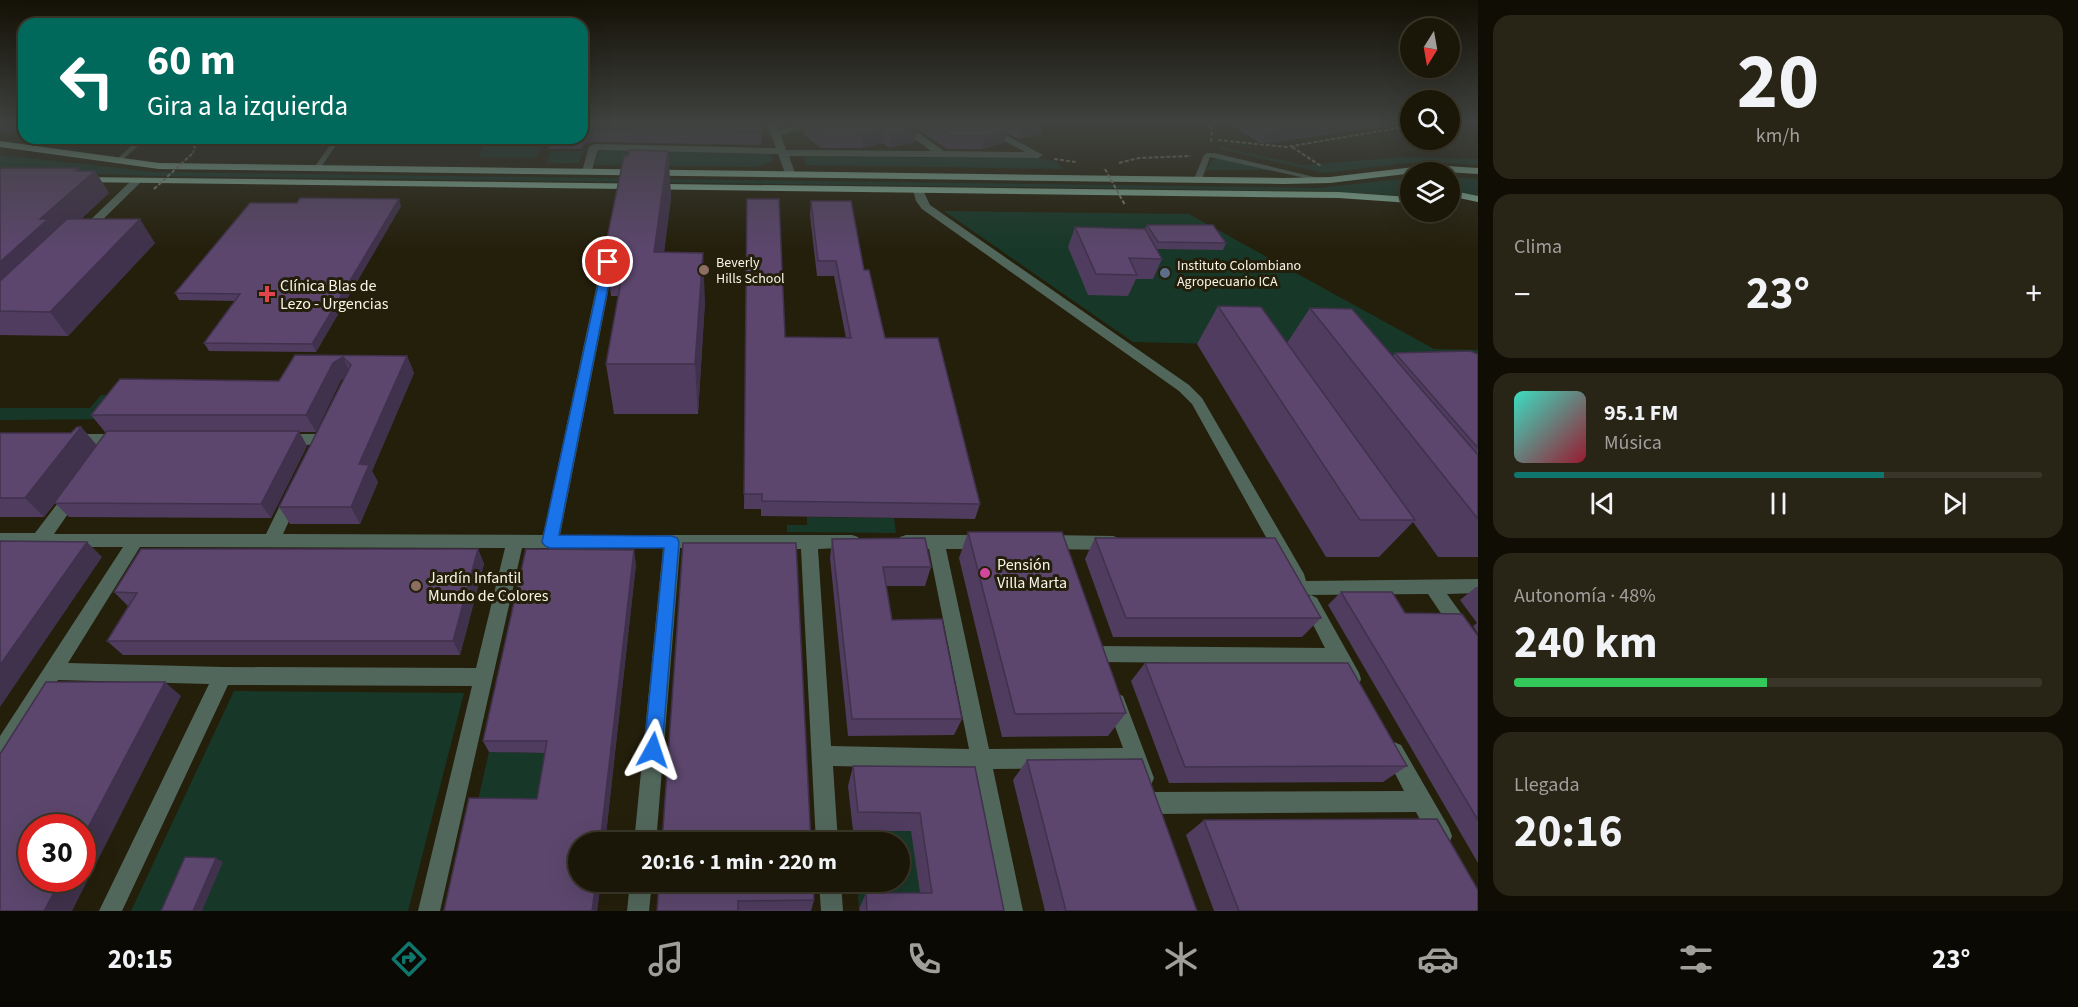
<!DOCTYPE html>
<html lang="es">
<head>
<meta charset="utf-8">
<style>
	:root { --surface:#1b1708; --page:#282416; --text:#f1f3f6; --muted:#a09f9c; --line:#393629; --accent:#0f766e }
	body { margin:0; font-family:"Source Sans 3",sans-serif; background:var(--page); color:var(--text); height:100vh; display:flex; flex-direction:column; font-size:22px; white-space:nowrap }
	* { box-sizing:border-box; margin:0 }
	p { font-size:20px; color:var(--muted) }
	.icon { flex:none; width:33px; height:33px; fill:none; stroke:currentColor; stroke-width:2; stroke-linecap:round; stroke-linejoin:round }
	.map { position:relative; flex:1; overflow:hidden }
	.panel { display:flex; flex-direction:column; gap:15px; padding:15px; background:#0f0d04; width:600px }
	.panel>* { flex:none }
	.hud { position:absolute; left:18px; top:18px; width:570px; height:126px; border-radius:18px; box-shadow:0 6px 24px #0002,0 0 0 2px var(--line); background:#00695c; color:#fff; overflow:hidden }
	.needle { width:39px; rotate:191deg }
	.tools { position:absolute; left:1400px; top:18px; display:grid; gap:12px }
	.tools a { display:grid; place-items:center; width:60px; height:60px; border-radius:50%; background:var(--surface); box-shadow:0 6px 24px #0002,0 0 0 2px var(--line); font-size:30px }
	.speed { position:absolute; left:18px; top:814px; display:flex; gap:12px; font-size:30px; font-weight:700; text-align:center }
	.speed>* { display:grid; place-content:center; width:78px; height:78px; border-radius:50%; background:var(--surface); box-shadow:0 6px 24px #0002,0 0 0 2px var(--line); line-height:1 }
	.speed .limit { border:9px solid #d22; background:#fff; color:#111 }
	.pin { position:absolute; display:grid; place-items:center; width:51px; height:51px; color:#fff; margin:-26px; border:3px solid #fff; border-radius:50%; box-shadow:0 2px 6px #0007 }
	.me { position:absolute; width:66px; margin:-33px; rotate:5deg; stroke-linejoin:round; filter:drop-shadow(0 0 4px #0008) }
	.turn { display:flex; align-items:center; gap:21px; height:126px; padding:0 30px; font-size:27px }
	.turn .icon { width:78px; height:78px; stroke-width:2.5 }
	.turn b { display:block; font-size:42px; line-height:51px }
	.big { font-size:45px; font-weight:700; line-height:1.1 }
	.panel .card { flex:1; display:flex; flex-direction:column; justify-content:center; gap:9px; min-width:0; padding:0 21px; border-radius:18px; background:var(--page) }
	.panel .dial { align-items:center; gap:0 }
	.dial b { font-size:78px; line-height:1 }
	.song { display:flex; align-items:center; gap:18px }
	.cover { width:72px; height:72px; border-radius:9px; background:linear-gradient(135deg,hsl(170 70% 55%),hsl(350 70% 35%)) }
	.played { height:6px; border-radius:3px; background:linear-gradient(90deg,var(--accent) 70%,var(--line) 70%) }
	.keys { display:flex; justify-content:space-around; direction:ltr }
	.heat { display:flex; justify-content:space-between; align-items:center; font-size:33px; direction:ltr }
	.charge { height:9px; border-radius:4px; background:linear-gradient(90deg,#34c759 48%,var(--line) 0) }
	.trip { position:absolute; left:568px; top:832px; width:342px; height:60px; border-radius:30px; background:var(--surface); box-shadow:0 6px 24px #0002,0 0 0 2px var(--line); font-weight:700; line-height:60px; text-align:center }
	.menu { display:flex; height:96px; justify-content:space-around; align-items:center; background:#0b0903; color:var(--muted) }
	.menu .icon { width:42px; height:42px }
	.menu .current { color:var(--accent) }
	.menu b { font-size:27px; color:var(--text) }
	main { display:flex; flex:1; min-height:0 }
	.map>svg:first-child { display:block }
</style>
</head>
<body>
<main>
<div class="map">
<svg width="1478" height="911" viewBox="0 0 1478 911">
	<rect width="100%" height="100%" fill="#241f0b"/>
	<g fill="#173829">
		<polygon points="487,141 543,142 536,158 479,157"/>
		<polygon points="1220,147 1303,165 1404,157 1478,159 1478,165 1434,162 1409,163 1324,173 1220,149"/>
		<polygon points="598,150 769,154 773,159 771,162 757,167 595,165"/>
		<polygon points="551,151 583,151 583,152 579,163 546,163"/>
		<polygon points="0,155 155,172 1318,188 1410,178 1410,196 1319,191 153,176 0,170"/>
		<polygon points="804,157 1038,158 1057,162 1063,169 805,165"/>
		<polygon points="1218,159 1223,159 1275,170 1206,170 1212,160"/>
		<polygon points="1449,177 1478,179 1478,197 1449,190"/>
		<polygon points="944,211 1189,214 1434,349 1478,350 1478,357 1349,354 1343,347 1133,342"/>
		<polygon points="101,395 133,396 115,419 0,420 0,408 90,408"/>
		<polygon points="807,517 894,518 896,533 787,532 787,525 807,525"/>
		<polygon points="234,691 464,693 408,911 131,911"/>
		<polygon points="489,752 552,753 542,809 476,809"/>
		<polygon points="853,831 912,831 922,909 859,909 857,882 900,882 900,843 854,843"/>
	</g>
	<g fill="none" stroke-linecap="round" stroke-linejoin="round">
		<g stroke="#84806f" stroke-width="2" stroke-dasharray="4 2" stroke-linecap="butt">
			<polyline points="1206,122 1212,129 1211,143"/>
			<polyline points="170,138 194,141 220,138"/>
			<polyline points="1218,140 1286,147 1410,126"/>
			<polyline points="189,141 195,147 193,153"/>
			<polyline points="1292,147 1321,166"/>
			<polyline points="1054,159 1076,162"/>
			<polyline points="1119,163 1139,158 1191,156"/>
		</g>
		<g fill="#52675c" fill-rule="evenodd">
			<polygon points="140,138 147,138 120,162 116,162 116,160"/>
			<polygon points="335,138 341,138 319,170 315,170 313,169"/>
			<polygon points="1207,153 1214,153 1327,180 1323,182 1210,157 1202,179 1195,181 1194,179 1204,155"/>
		</g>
		<g fill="#52675c" fill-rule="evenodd">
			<polygon points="766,122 776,122 779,130 812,122 829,122 781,135 786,150 931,151 892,122 903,122 944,151 1025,152 970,122 982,122 1043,155 1038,158 789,156 795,173 790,176 785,173 778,154 598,150 591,173 582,171 589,147 594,144 776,148"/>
			<polygon points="134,178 143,180 88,234 80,234 80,230"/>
			<polygon points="918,187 923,190 930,205 1189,385 1202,398 1304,574 1306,581 1478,579 1478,593 1447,594 1478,637 1478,660 1471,658 1428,594 1303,595 1297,593 1296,585 1292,584 1192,404 1179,391 922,209 916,201 913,190"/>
			<path d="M611,244L617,247L560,535H852L858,537L860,542L858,547L818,549L831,746L969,749L929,549L900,547L898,542L900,537L906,535H984L990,537L992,542L990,547L984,549H946L989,749L1123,748L1106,702L1109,696L1116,693L1123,696L1154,778L1151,785L1144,788L1137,785L1130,768L993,769L1023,911H1001L972,769L833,766L838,843H816L801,549L680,548L656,843H634L663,548H522L440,911H418L472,686L228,685L122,911H99L209,684L58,680L7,761L0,764V736L123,547H0V533H35L67,491H79L81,495L54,534H266L287,491H299L301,495L283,534L543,535L605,247ZM140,547L505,548L476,668L223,667L68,663Z"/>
			<path d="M72,434H120L127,439C121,447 71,447 65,439Z"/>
			<path d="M282,434H321L328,439C322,447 281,447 275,439Z"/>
			<polygon points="1047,535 1113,536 1119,538 1121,543 1119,548 1113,550 1047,549 1041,547 1039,542 1041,537"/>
			<polygon points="1311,595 1317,598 1359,673 1361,679 1359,685 1352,688 1345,685 1334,664 1098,662 1091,660 1089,654 1091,648 1098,646 1325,648 1302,603 1305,598"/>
			<polygon points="1394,742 1401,745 1449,828 1452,836 1449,844 1441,847 1433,844 1416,812 1152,814 1145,810 1141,803 1145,796 1152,792 1404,791 1384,752 1387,745"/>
			<polygon points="630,882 652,882 649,911 627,911"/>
			<polygon points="819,882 841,882 843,911 821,911"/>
		</g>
		<g fill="#84b199" fill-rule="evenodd">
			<polygon points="0,141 159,163 1283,178 1330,177 1431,165 1478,168 1478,174 1431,171 1330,183 1283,184 159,169 0,147"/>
			<polygon points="81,177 1339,192 1410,197 1410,203 1339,198 77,182 76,180"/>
			<polygon points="1449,190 1478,196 1478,202 1449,196"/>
		</g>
		<g stroke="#84806f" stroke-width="2" stroke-dasharray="4 2" stroke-linecap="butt">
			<polyline points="1105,169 1125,205"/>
			<polyline points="154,189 193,153"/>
		</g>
	</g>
	<g fill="#4f3c5e">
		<polygon points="582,122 762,122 761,145 594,142 584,144 582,149 548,149 546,138 582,138"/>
		<polygon points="805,122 1044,122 1041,134 1019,139 1007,133 1004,143 982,149 947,149 917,129 915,142 889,148 883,143 862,148 821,148 804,135"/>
		<polygon points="1227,122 1410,122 1261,144"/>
		<polygon points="668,151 671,197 664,252 705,301 698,414 614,414 606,364 618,296 611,296 605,248"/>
		<polygon points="79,168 81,171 95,171 109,193 81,219 155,243 68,336 0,335 0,169"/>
		<polygon points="747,199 785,337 846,338 834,276 817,276 810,215 811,201 864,270 885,338 980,504 975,519 761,516 761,509 744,509"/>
		<polygon points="401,206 316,352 209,351 204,343 235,301 179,300 175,293"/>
		<polygon points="1147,225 1226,243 1223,250 1156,249 1162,259 1153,279 1136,279 1128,296 1088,295 1068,247 1075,227 1145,229"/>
		<polygon points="1218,306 1287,343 1310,308 1393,356 1395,353 1478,354 1478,557 1438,557 1413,522 1379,557 1326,557 1197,344"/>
		<polygon points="295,355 407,356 414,373 372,471 378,482 360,524 290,524 279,507 344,378 341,380 316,432 299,432 307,446 271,518 69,517 55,503 44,517 0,517 0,433 71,433 81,427 97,445 107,432 105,432 91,415 279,381"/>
		<polygon points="968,532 1126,713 1108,736 1002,737 959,558"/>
		<polygon points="1095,538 1321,618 1302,637 1113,637 1085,559"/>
		<polygon points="832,539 931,567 925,586 886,586 892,620 962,719 954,735 848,736 830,558"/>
		<polygon points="478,549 484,564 460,655 123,655 107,641 128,606 114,592"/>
		<polygon points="636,564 605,843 579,843 579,882 601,882 597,911 444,911 537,799 545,753 489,752 483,741"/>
		<polygon points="1476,587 1478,587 1478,634 1473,626 1477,623 1460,600"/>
		<polygon points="1341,592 1478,636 1478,863 1328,605"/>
		<polygon points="1145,663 1407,766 1383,782 1169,783 1131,681"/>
		<polygon points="1027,760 1197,911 1045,911 1013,780"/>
		<polygon points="853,766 975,767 1004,911 860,911 859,909 866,893 920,893 911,831 853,831 848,786"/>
		<polygon points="1204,820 1478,911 1214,911 1186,835"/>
		<polygon points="659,882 814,900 811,911 657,911"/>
	</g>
	<g fill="#40314c">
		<polygon points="12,122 24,122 24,128 0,133 0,125"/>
		<polygon points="1037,122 1044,122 1041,134 1019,139 1022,126"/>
		<polygon points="1343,122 1410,122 1410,123 1261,144 1266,132"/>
		<polygon points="917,128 915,142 889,148 891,134"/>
		<polygon points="592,129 594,142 584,144 582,149 581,138 582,138 582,131"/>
		<polygon points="885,129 883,143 862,148 863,134"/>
		<polygon points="1008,130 1004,143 982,149 985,136"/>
		<polygon points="668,151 671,197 658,301 654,252"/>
		<polygon points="79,168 86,178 95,171 109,193 61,237 0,303 0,262 40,219 76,171"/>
		<polygon points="399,199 401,206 316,352 312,344"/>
		<polygon points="140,219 155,243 68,336 50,312"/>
		<polygon points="703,253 705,301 698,414 695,364"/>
		<polygon points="407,356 414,373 372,471 378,482 360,524 351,507 359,464"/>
		<polygon points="343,357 351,374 341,380 316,432 306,415 333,363"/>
		<polygon points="81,427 97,446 44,517 25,498"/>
		<polygon points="299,431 307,446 271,518 261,504"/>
		<polygon points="87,542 102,557 0,707 0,665"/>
		<polygon points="478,549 484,564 460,655 453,641"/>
		<polygon points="634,550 636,564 605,843 600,843"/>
		<polygon points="165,682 181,696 72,911 44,911 61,879 82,879 82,839"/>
		<polygon points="216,858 223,862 202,911 193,911"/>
		<polygon points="596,882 601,882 597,911 592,911"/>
	</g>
	<g fill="#5c466d" stroke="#40314c" stroke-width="1.5">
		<polygon points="0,122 12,122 0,125"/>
		<polygon points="582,122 762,122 762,132 592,129 582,131 582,132"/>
		<polygon points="805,122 909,122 917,128 891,134 885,129 863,134 822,134"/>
		<polygon points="929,122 993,122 1008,130 985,136 950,135"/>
		<polygon points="1015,122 1037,122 1022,126"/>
		<polygon points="1250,122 1343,122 1266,132"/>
		<polygon points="629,150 668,151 654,252 703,253 695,364 606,364 627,248 605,248 624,156 628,156"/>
		<polygon points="2,168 79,168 76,171 95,171 40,219 48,219 0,262 0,169"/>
		<polygon points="300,198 399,199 312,344 204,343 240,294 175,293 250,203 297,203"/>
		<polygon points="747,199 779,199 785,337 851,338 836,261 818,261 811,201 851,201 864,270 869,270 885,338 938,338 980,504 762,501 762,494 744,494"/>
		<polygon points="67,219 140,219 50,312 0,311 0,281"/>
		<polygon points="1147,225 1213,225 1226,243 1158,242"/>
		<polygon points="1075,227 1145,229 1162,259 1129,258 1137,275 1096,274"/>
		<polygon points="1218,306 1261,307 1415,520 1360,520"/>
		<polygon points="1310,308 1352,309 1478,455 1478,519"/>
		<polygon points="1470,351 1478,354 1478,448 1395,353"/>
		<polygon points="295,355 407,356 359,464 369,465 351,507 279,507 351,365 343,357 333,363 306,415 91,415 120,379 279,381"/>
		<polygon points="77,427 81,427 25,498 0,498 0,433 71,433"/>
		<polygon points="107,431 299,431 261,504 54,503"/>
		<polygon points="968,532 1062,532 1126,713 1015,714"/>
		<polygon points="925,538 931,567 883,567 892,620 942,619 962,719 852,719 832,539"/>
		<polygon points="1095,538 1275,538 1321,618 1126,618"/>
		<polygon points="0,541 87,542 0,665"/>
		<polygon points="683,543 796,543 811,843 662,843"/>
		<polygon points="141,549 478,549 453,641 107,641 137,593 114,592"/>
		<polygon points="526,549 634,550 600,843 579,843 579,882 596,882 592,911 444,911 469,798 537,799 547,741 483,741"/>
		<polygon points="1341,592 1392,592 1405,613 1462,614 1478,636 1478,820"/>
		<polygon points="1145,663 1348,663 1407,766 1185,767"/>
		<polygon points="46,682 165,682 82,839 82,828 32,828 32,879 61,879 44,911 0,911 0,754"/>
		<polygon points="1142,759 1197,911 1066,911 1027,760"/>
		<polygon points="853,766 975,767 1004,911 867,911 866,893 932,893 920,813 858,812"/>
		<polygon points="1437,819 1478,890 1478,911 1239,911 1204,820"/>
		<polygon points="185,857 216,858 193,911 161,911"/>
		<polygon points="659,882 813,882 814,900 738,901 738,911 657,911"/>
	</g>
	<linearGradient id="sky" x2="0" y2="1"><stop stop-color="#141106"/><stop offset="0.49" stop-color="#3f423f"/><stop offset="1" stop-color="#3f423f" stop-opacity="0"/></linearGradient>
	<rect width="1478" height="250" fill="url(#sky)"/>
	<polygon fill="#1a73e8" stroke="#114b97" stroke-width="1.5" points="608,259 613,262 559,535 672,536 677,538 679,542 662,750 660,757 653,759 647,757 644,750 664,548 550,548 545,546 542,542 603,262"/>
	<g fill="#8d6e63" stroke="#241f0b" stroke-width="2">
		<circle cx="704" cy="270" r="6"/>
		<circle cx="416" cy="586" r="6"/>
	</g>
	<circle fill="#5c6f8a" stroke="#241f0b" stroke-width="2" cx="1165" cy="273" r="6"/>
	<path fill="#e0444e" stroke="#241f0b" stroke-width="2" d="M264 285h6v6h6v6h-6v6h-6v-6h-6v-6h6z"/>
	<circle fill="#d1479c" stroke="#241f0b" stroke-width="2" cx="985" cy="573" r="6"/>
	<g text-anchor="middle" stroke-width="6" stroke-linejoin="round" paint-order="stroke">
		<g font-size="14" fill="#f8f5e8" stroke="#241f0b" text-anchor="start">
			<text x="716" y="267">Beverly<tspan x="716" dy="16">Hills School</tspan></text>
			<text x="1177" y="270">Instituto Colombiano<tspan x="1177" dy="16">Agropecuario ICA</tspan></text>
		</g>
		<g font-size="16" fill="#f8f5e8" stroke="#241f0b" text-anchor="start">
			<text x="280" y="291">Clínica Blas de<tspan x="280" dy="18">Lezo - Urgencias</tspan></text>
			<text x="997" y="570">Pensión<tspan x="997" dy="18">Villa Marta</tspan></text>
			<text x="428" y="583">Jardín Infantil<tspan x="428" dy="18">Mundo de Colores</tspan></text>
		</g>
	</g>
</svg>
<div class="tools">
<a><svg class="needle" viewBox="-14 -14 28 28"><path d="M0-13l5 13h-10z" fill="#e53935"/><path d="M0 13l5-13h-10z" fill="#a09f9c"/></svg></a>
<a><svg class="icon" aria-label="search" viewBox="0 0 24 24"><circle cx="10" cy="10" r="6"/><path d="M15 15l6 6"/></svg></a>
<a><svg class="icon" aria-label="layers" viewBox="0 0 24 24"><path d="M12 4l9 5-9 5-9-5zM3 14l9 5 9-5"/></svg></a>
</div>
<div class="speed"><div class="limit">30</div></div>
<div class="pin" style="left:608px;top:262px;background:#d93025"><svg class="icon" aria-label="arrive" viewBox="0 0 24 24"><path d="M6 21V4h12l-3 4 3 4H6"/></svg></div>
<svg class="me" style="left:653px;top:750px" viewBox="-20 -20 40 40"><path d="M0-17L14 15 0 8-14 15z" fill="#1a73e8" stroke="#fff" stroke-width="4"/></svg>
<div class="trip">20:16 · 1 min · 220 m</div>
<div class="hud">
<div class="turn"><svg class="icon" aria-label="left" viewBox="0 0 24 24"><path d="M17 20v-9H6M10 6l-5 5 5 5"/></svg><div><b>60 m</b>Gira a la izquierda</div></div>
</div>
</div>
<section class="panel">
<div class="card dial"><b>20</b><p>km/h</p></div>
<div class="card"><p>Clima</p>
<div class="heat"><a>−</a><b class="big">23°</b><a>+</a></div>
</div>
<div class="card">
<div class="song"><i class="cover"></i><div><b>95.1 FM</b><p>Música</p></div></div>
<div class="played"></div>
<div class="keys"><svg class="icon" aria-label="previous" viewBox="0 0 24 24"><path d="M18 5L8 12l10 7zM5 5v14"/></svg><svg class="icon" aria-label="pause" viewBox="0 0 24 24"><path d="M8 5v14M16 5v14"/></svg><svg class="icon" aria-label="next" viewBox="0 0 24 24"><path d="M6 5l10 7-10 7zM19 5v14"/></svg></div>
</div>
<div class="card"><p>Autonomía · 48%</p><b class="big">240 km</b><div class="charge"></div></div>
<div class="card"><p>Llegada</p><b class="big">20:16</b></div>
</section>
</main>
<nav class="menu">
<b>20:15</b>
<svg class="icon current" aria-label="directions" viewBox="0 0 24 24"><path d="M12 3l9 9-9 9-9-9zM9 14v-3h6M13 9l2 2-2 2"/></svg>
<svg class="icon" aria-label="music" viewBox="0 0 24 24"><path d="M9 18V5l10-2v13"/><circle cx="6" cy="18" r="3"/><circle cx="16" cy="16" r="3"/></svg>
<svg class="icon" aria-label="phone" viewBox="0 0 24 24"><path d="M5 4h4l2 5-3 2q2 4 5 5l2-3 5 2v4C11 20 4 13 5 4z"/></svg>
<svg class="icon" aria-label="climate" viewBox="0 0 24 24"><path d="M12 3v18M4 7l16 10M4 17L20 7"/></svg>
<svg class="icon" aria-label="car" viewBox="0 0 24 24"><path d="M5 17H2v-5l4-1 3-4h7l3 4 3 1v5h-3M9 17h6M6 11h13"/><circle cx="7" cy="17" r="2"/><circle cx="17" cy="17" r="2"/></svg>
<svg class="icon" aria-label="filters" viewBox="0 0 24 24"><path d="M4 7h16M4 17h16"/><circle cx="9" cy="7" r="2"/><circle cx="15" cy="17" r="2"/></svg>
<b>23°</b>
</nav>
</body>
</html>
